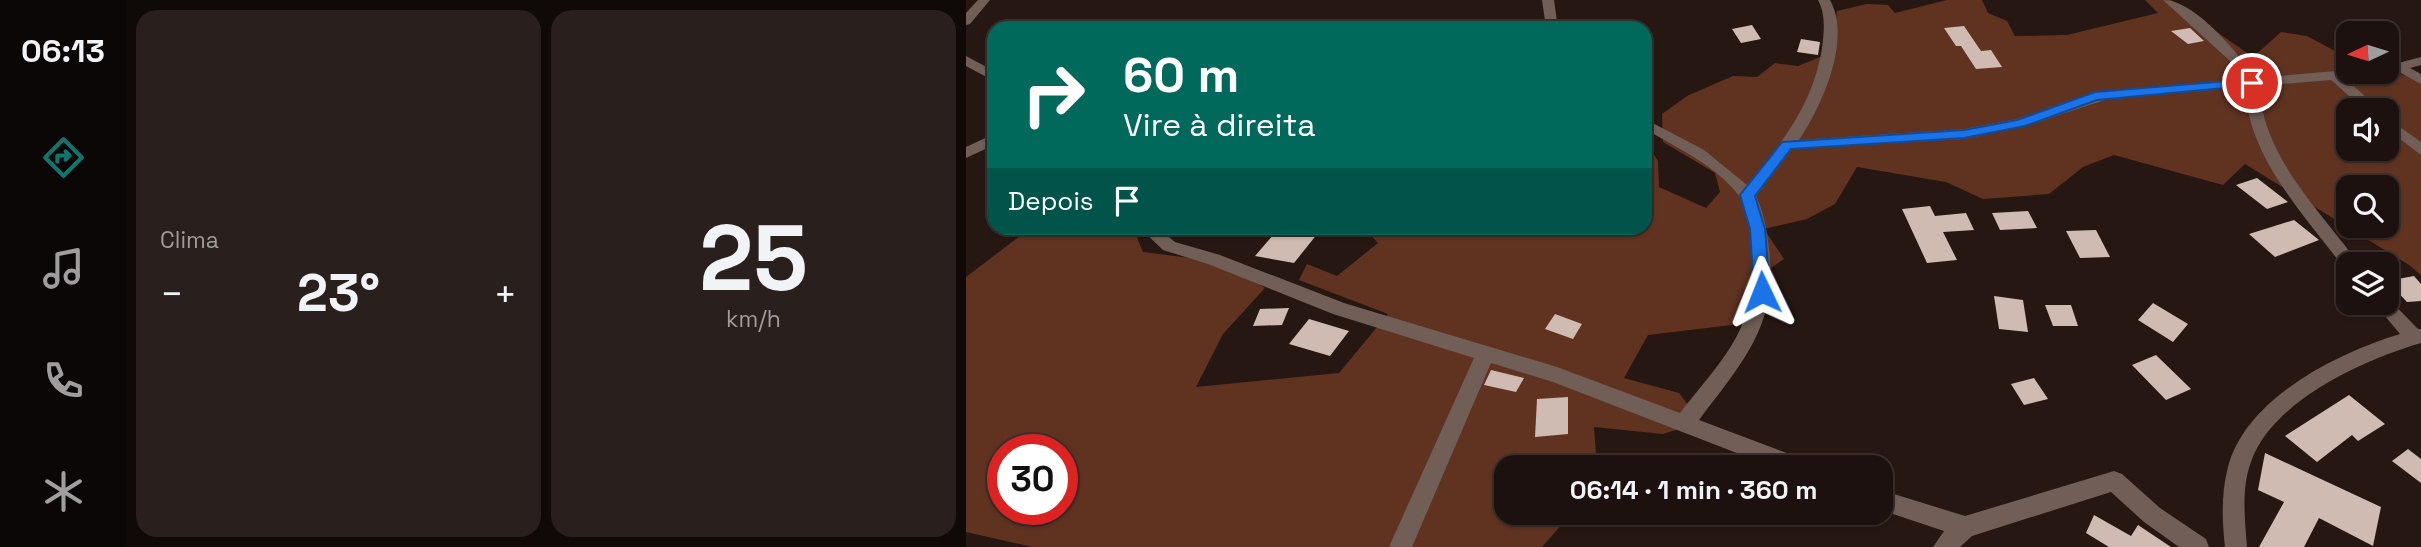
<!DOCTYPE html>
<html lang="pt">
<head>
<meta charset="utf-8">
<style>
	:root { --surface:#1c110e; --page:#291f1c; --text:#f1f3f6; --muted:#a09d9e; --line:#3a312e; --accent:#0f766e }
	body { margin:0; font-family:"Space Grotesk",sans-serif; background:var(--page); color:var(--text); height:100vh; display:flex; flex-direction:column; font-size:26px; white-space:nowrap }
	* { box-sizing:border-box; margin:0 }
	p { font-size:23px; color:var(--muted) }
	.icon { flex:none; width:38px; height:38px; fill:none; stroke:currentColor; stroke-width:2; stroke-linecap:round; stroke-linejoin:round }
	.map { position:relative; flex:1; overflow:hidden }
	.sheet { display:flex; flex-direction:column; gap:10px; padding:10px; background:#0f0908; width:840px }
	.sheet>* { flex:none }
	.top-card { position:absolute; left:21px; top:21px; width:665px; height:214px; border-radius:21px; box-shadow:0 2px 5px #0004,0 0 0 2px var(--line); background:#00695c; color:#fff; overflow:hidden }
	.needle { width:46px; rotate:266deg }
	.controls { position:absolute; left:1370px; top:21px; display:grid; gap:14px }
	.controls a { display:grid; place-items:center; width:63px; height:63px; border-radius:14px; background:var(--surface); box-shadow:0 2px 5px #0004,0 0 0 2px var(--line); font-size:35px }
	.speed { position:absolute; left:21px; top:434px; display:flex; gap:14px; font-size:35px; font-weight:700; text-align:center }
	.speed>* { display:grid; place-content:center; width:91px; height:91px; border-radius:50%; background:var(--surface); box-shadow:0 2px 5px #0004,0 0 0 2px var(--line); line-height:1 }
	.speed .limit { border:10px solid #d22; background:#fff; color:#111 }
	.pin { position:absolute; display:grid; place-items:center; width:60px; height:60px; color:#fff; margin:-30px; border:4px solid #fff; border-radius:50%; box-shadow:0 2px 7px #0007 }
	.me { position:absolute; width:77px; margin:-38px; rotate:358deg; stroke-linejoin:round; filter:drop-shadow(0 0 5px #0008) }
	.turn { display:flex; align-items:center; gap:24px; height:147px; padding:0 21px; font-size:32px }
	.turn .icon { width:91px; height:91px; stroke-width:2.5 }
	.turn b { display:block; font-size:49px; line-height:60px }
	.then { display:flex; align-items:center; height:66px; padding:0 21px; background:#0003; gap:14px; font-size:26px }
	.big { font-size:52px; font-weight:700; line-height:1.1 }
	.sheet .widget { flex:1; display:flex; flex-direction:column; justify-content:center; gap:10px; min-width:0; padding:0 24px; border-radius:21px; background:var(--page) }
	.sheet .dial { align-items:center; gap:0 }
	.dial b { font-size:91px; line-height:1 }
	.heat { display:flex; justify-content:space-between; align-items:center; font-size:38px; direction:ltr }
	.sheet .tiles { flex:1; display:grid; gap:10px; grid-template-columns:repeat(2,1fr) }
	.trip { position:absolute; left:528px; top:455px; width:399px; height:70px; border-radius:21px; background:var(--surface); box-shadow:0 2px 5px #0004,0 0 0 2px var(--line); font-weight:700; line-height:70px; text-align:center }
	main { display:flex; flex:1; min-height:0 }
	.menu { display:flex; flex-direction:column; width:126px; justify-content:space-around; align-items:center; background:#0b0706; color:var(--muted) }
	.menu .icon { width:49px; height:49px }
	.menu .active { color:var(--accent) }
	.menu b { font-size:32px; color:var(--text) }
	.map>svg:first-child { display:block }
</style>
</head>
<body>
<main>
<nav class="menu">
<b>06:13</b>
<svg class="icon active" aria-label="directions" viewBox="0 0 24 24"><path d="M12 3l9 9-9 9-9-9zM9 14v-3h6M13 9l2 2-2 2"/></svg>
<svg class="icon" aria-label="music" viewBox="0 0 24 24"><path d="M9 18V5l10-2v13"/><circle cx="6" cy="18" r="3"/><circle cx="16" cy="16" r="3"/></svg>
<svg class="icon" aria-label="phone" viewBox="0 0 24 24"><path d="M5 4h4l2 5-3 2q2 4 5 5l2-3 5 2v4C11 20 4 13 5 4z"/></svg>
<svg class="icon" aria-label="climate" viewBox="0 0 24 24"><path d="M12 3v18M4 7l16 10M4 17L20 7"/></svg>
</nav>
<section class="sheet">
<div class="tiles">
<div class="widget"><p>Clima</p>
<div class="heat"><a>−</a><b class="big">23°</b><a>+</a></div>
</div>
<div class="widget dial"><b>25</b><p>km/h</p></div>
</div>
</section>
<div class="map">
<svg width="1455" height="547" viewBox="0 0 1455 547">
	<rect width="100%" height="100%" fill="#261712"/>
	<path fill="#603321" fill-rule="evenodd" d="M981,0H1016L1022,13L1041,21L1049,36L1101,35L1192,13L1179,0H1205L1287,57L1315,32L1341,36L1382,58V72L1421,71L1455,80V275L1443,265L1279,164L1257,185L1148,155L1117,167L1083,194L1017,199L980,182L891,167L869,204L841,219L798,229L818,259L794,276L774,324L682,335L658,378L713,393L735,422L697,434L628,427L631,467H541V513H606L576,547H67L0,532V277L62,230L49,228H167L177,252L263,263L299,288L257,334L230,387L373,373L422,314L333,280L341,264L371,276L412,243L398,228H679V140L692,161L693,187L740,208L754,192L749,173L697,142L696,114L721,96L767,76L791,77L809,63L832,66L864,53L871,11L901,4L922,5L929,13ZM1382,110H1421V149H1382ZM1382,187H1421V226H1382ZM37,450H96V509H37Z"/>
	<g fill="#d0bbb3">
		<polygon points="786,25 795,39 775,43 766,29"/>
		<polygon points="998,26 1015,51 1025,50 1036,67 1010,69 995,46 990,46 978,28"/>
		<polygon points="1224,28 1238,41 1222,44 1205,31"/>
		<polygon points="835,39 854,42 852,55 831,52"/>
		<polygon points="1291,178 1322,202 1301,209 1270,185"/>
		<polygon points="964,206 969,216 1000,213 1008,230 977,232 991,260 961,263 936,209"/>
		<polygon points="1062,211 1071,228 1034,230 1026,213"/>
		<polygon points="1328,220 1353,240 1309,257 1283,234"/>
		<polygon points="313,228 322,228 352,233 328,263 289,256"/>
		<polygon points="1130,230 1144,257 1114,258 1100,231"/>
		<polygon points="1448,276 1455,284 1455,301 1441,302 1421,281"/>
		<polygon points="1028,296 1057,300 1062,332 1033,329"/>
		<polygon points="1187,303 1222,324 1207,342 1172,320"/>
		<polygon points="1079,305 1105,305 1112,326 1087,326"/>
		<polygon points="323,308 316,325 287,326 294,309"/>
		<polygon points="589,314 616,324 607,339 579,329"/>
		<polygon points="343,319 383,331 364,356 323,344"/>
		<polygon points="1190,355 1225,389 1200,400 1166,365"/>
		<polygon points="525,370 558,378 550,392 518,385"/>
		<polygon points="1068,378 1082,399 1058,405 1045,384"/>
		<polygon points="1383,395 1419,424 1392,441 1386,435 1351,462 1319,436"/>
		<polygon points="602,397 602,434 569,437 571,399"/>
		<polygon points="1442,449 1455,459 1455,483 1426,461"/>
		<polygon points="1299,453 1415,507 1407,546 1353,518 1338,547 1293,547 1318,502 1292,490"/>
		<polygon points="1128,515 1165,536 1172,525 1205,547 1143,547 1120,533"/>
	</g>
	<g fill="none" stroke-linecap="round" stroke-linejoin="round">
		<g fill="#705e57" fill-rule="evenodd">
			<polygon points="12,0 24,0 4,24 0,25 0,13"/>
			<polygon points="576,0 588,0 592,28 580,28"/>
			<path d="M852,0H864C886,39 856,106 833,140L998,129L1051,119L1140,91L1277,79L1264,61L1197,0C1229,0 1272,53 1289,78L1382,70L1421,72V66L1455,57V65L1444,68L1455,74V84L1431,71L1380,79L1414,110H1399L1365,80L1293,86C1297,156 1350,206 1390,260L1393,264H1382V270L1378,268C1338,214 1282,158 1279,87L1142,99L1059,126L998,139L826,149L790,196C798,213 801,231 803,249C813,325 775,364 733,420L839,460L842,467H807L587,382L525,363L446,547H423L508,358L367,314L242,264L197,250L174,228H192L209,242L254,255L378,303L591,367L714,413C761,353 794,326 785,243C784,229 783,209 774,197C751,166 711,148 679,129V119L738,150L781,185C816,143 847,105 856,48C858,32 860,15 852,0Z"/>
			<polygon points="0,56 28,71 28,81 0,66"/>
			<polygon points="1421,118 1455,142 1455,155 1421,129"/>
			<polygon points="28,134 28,145 0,158 0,147"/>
			<path d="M1421,297L1452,329H1455V343C1397,360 1306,401 1285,462C1275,488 1279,520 1281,547H1259C1256,521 1255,493 1262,467C1280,398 1371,353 1434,334L1408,303H1421Z"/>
			<polygon points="1148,471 1156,474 1194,508 1240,539 1243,547 1213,547 1178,522 1145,492 1006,536 994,547 967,547 978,531 915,510 915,490 999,516"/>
		</g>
	</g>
	<polygon fill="#1a73e8" stroke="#114b97" stroke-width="2" points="1286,79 1290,80 1290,85 1131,100 1059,126 998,138 825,149 789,196 799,229 804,292 796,298 788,292 784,229 774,195 816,142 998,130 1051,120 1129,92"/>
</svg>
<div class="controls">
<a><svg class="needle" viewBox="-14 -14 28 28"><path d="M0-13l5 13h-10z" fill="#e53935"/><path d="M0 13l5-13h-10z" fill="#a09d9e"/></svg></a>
<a><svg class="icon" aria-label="sound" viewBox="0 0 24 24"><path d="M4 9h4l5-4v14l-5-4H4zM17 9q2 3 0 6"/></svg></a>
<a><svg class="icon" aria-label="search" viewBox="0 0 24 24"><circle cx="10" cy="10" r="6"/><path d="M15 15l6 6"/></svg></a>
<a><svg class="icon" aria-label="layers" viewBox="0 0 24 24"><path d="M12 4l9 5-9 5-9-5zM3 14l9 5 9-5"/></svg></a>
</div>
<div class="speed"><div class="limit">30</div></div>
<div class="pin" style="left:1286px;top:83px;background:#d93025"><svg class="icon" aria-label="arrive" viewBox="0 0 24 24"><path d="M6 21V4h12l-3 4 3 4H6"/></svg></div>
<svg class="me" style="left:796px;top:292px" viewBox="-20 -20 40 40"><path d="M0-17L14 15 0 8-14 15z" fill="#1a73e8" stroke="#fff" stroke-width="4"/></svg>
<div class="trip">06:14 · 1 min · 360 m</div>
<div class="top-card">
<div class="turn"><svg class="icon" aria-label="right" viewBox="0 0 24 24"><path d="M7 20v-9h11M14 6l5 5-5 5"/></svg><div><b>60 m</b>Vire à direita</div></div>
<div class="then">Depois<svg class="icon" aria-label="arrive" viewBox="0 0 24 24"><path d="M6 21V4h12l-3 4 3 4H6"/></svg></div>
</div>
</div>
</main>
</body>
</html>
